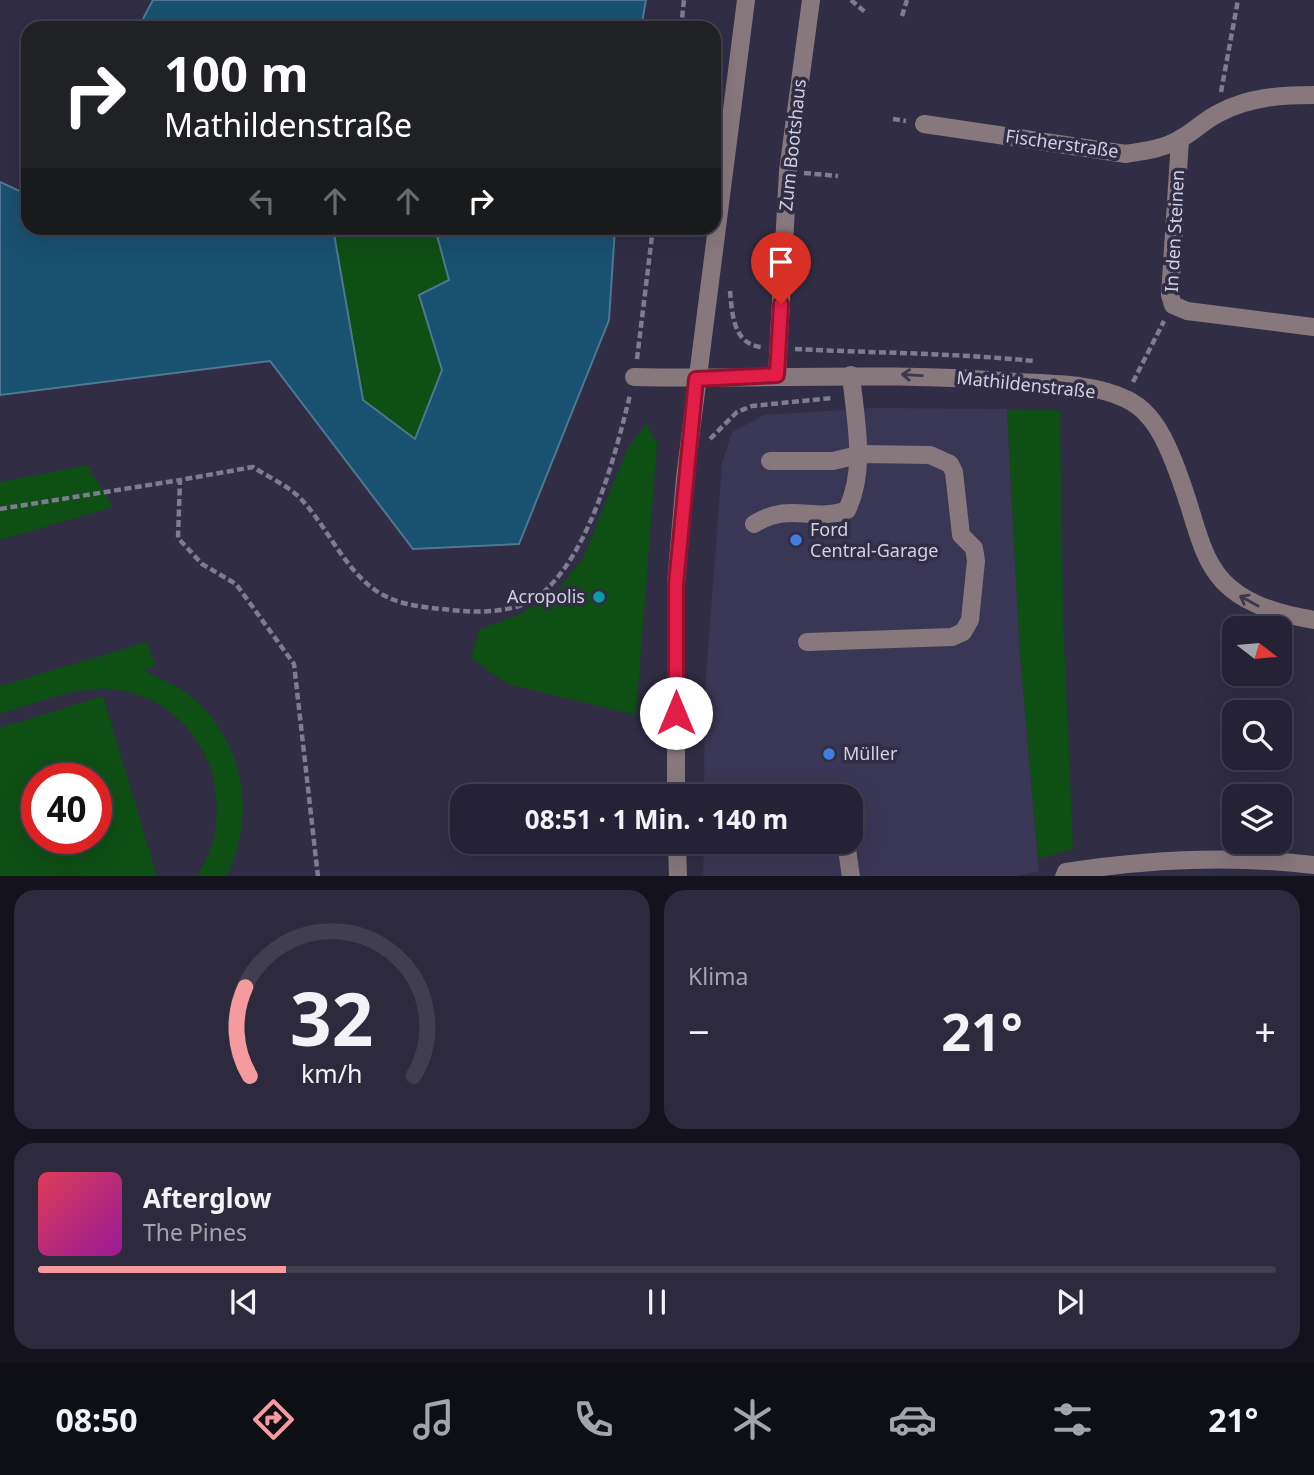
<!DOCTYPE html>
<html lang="de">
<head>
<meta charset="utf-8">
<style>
	:root { --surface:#242234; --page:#2c2a3c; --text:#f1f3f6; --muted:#a3a4ac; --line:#413f4f; --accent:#f59b9e }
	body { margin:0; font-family:"Noto Sans",sans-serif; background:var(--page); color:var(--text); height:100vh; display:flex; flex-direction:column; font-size:26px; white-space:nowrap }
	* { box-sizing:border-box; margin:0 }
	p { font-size:23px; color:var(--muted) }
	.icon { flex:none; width:38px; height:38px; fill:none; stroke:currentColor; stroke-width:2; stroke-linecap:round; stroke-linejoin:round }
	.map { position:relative; height:876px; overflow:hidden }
	.side { display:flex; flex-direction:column; gap:14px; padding:14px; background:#14131d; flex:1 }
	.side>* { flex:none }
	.banner { position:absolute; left:21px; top:21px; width:700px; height:214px; border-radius:21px; box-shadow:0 7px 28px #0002,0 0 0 2px var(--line); background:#202124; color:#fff; overflow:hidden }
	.needle { width:46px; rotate:106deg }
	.buttons { position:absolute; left:1222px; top:616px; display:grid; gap:14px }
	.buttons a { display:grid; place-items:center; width:70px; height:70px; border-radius:14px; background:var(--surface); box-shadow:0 7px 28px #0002,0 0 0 2px var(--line); font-size:35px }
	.speed { position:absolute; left:21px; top:763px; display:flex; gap:14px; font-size:35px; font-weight:700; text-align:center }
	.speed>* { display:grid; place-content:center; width:91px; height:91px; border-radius:50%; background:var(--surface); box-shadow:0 7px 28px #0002,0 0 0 2px var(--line); line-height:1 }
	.speed .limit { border:10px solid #d22; background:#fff; color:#111 }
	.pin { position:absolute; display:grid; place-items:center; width:60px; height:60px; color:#fff; margin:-72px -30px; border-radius:50% 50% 50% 0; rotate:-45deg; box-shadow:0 0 7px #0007 }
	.pin .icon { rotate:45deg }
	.me { position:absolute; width:77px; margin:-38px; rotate:0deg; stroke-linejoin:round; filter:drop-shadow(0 0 5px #0008) }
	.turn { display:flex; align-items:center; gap:24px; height:147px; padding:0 28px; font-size:32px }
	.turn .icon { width:91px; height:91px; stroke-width:2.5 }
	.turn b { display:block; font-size:49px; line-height:60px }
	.lanes { display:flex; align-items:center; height:66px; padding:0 28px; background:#0003; justify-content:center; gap:35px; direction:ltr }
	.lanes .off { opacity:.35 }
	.big { font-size:52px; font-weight:700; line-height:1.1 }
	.side .tile { flex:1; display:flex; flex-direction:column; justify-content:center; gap:10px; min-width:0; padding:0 24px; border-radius:21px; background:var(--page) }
	.side .dial { align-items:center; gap:0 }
	.dial svg { height:182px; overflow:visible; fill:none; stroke:var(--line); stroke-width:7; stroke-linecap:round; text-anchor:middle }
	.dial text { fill:var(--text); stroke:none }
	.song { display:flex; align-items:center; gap:21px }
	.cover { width:84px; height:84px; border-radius:10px; background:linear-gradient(135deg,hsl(350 70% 55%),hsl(300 70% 35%)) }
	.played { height:7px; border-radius:4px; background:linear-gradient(90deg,var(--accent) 20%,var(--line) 20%) }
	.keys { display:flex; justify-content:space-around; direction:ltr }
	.heat { display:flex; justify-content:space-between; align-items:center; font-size:38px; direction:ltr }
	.side .tiles { flex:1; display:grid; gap:14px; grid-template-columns:1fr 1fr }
	.tile:last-child { grid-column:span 2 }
	.trip { position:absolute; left:450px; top:784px; width:413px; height:70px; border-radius:21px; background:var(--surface); box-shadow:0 7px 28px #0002,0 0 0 2px var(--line); font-weight:700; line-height:70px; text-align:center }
	.dock { display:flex; height:112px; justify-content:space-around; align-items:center; background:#0e0e15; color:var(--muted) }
	.dock .icon { width:49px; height:49px }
	.dock .on { color:var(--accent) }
	.dock b { font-size:32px; color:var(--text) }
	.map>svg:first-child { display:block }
</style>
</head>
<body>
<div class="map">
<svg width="1314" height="877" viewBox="0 0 1314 877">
	<rect width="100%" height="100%" fill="#302d45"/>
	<polygon fill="#3a3655" points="871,408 1007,409 1020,655 1039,871 1012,877 703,877 704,842 850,842 850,796 704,796 705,690 722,463 732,432 764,415"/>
	<g fill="#0e4f14" fill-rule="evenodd">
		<polygon points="333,228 435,228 449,280 419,296 442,370 415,439 363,400"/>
		<polygon points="1007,409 1060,410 1063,618 1073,849 1038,859 1020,655"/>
		<polygon points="646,423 657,444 636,715 508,684 471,658 479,630 520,614 557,592 583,558 627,450"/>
		<polygon points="87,465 113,507 0,540 0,482"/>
		<path d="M147,642L155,666L143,671C161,679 179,686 194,699C245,744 257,817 226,876H197C245,803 202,695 109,689C73,687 34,704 0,714V686Z"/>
		<path d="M103,696L157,876H0V728ZM37,779H96V838H37Z"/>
	</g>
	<g fill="#195170" stroke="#507792" stroke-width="2">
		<polygon points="153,0 646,0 641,28 138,28"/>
		<polygon points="0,182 28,195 28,228 333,228 363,400 415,439 442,370 419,295 449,280 435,228 615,228 609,320 519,544 413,549 270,361 0,395"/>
	</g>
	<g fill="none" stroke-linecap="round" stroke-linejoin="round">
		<g stroke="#7e7c90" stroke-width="4.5" stroke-dasharray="7 3.5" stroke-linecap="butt">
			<polyline points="851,0 865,12"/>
			<polyline points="902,16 907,0"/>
			<polyline points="681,28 684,0"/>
			<polyline points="1221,92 1238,0"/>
			<polyline points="893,119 906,121"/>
			<polyline points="804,173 838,176"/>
			<path d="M730,291C732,313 733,344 761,347"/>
			<path d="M795,349C875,353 954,353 1034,361"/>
			<polyline points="637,359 653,228"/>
			<polyline points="1133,382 1164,321"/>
			<polyline points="710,439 737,412 752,406 832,398"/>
			<polyline points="0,509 180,480"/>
			<path d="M318,877L294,664L236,584L202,564L178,538L180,480L253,467C268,477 289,486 301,499C328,528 343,567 375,590C398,606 424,607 451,610C478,613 516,613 539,596C590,555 615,456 630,395"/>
		</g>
		<g stroke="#87787d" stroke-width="18">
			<path d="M924,124L1126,154C1144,151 1162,149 1178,140C1193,133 1204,120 1219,113C1249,97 1281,95 1314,95"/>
			<polyline points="1180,140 1170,295 1173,305 1187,311 1314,327"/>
			<polyline points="777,375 788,171 811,0"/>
			<path d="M634,377C762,380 889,371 1016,382C1052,384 1093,383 1126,399C1146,408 1158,426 1167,446C1212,543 1185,598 1314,620"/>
			<polyline points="770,461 833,461 862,454 930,455 950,464 954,472 961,535 974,548 976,561 970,620 963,632 952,637 807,642"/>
			<path d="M754,524C790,501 816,523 847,510C867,469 855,418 851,375"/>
			<polyline points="676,796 676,584 685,478 746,0"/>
			<polyline points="677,842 678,877"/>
			<polyline points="846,842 851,877"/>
			<path d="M1064,877L1066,872C1150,859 1230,855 1314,865"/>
		</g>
	</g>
	<defs><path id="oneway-shaft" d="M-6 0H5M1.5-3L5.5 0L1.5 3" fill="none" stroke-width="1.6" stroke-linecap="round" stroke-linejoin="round" transform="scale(1.75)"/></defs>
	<g stroke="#3d384d">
		<use href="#oneway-shaft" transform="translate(912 375) rotate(-177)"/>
		<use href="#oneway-shaft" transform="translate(1249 601) rotate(-151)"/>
	</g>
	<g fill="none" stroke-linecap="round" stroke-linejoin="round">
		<defs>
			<polyline id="route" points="676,713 676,584 696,379 777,375 781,304"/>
		</defs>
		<use href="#route" stroke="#92132f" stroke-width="18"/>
		<use href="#route" stroke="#e11d48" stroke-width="12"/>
	</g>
	<g fill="#3f7fe0" stroke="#302d45" stroke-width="2.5">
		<circle cx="796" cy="540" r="7"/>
		<circle cx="829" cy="754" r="7"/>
	</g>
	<circle fill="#0f9aa8" stroke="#302d45" stroke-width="2.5" cx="599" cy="597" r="7"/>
	<g text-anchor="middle" stroke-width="7" stroke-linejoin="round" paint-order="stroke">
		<g font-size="18" fill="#d2d1e0" stroke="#302d45">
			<text transform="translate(1062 144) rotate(8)" y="6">Fischerstraße</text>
			<text transform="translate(793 145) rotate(-84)" y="6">Zum Bootshaus</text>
			<text transform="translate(1175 231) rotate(-87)" y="6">In den Steinen</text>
			<text transform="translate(1026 385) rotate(6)" y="6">Mathildenstraße</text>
		</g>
		<g font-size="18" fill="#d2d1e0" stroke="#302d45" text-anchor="start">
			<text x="810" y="536">Ford<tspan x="810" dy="21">Central-Garage</tspan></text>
			<text x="585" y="603" text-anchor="end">Acropolis</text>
			<text x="843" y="760">Müller</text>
		</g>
	</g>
</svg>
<div class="buttons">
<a><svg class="needle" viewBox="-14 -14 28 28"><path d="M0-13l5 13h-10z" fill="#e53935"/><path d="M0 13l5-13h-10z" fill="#a3a4ac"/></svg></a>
<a><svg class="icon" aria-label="search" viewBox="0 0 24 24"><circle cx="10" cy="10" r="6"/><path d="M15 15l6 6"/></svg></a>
<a><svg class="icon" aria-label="layers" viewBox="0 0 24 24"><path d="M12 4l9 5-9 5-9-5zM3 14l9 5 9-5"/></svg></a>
</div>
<div class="speed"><div class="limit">40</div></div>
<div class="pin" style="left:781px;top:304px;background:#d93025"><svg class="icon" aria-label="arrive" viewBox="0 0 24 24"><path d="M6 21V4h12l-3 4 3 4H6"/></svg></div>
<svg class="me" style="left:676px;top:713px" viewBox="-20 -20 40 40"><circle r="19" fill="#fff"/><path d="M0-13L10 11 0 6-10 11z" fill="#e11d48"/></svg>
<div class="trip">08:51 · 1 Min. · 140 m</div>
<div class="banner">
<div class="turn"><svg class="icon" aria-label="right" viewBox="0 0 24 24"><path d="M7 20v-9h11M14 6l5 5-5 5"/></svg><div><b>100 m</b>Mathildenstraße</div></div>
<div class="lanes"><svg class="icon off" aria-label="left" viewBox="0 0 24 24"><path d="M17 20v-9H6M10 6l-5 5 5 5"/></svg><svg class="icon off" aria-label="ahead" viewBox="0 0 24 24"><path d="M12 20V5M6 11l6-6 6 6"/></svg><svg class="icon off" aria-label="ahead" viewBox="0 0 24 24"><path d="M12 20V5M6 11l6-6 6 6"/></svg><svg class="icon" aria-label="right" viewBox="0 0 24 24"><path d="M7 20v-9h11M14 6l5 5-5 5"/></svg></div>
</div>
</div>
<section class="side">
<div class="tiles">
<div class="tile dial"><svg viewBox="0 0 100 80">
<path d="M14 69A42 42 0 1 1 86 69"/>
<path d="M14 69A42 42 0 0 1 12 30" stroke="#f59b9e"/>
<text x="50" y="56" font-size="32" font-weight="700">32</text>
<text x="50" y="72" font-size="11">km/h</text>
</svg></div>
<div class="tile"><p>Klima</p>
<div class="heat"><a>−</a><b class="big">21°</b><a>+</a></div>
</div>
<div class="tile">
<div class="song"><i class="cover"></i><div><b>Afterglow</b><p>The Pines</p></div></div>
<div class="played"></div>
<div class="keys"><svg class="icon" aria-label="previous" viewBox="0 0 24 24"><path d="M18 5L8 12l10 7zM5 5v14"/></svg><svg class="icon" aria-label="pause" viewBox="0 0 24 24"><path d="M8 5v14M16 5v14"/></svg><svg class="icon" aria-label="next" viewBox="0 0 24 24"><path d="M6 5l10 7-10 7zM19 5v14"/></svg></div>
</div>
</div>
</section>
<nav class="dock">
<b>08:50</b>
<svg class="icon on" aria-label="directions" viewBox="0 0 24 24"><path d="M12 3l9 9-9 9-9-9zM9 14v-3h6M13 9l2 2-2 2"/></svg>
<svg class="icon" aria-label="music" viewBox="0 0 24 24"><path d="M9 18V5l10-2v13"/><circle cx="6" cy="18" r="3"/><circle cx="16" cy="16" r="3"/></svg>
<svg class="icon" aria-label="phone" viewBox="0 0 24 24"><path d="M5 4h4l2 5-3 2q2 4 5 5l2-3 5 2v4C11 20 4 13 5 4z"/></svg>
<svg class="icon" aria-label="climate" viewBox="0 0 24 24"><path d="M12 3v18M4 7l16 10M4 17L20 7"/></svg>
<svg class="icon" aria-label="car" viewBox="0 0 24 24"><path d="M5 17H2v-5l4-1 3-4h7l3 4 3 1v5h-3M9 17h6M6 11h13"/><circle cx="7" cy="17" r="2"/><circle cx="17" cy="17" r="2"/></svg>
<svg class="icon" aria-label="filters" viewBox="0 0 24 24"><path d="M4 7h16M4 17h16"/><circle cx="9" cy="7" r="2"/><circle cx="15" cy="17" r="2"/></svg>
<b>21°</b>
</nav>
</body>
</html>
